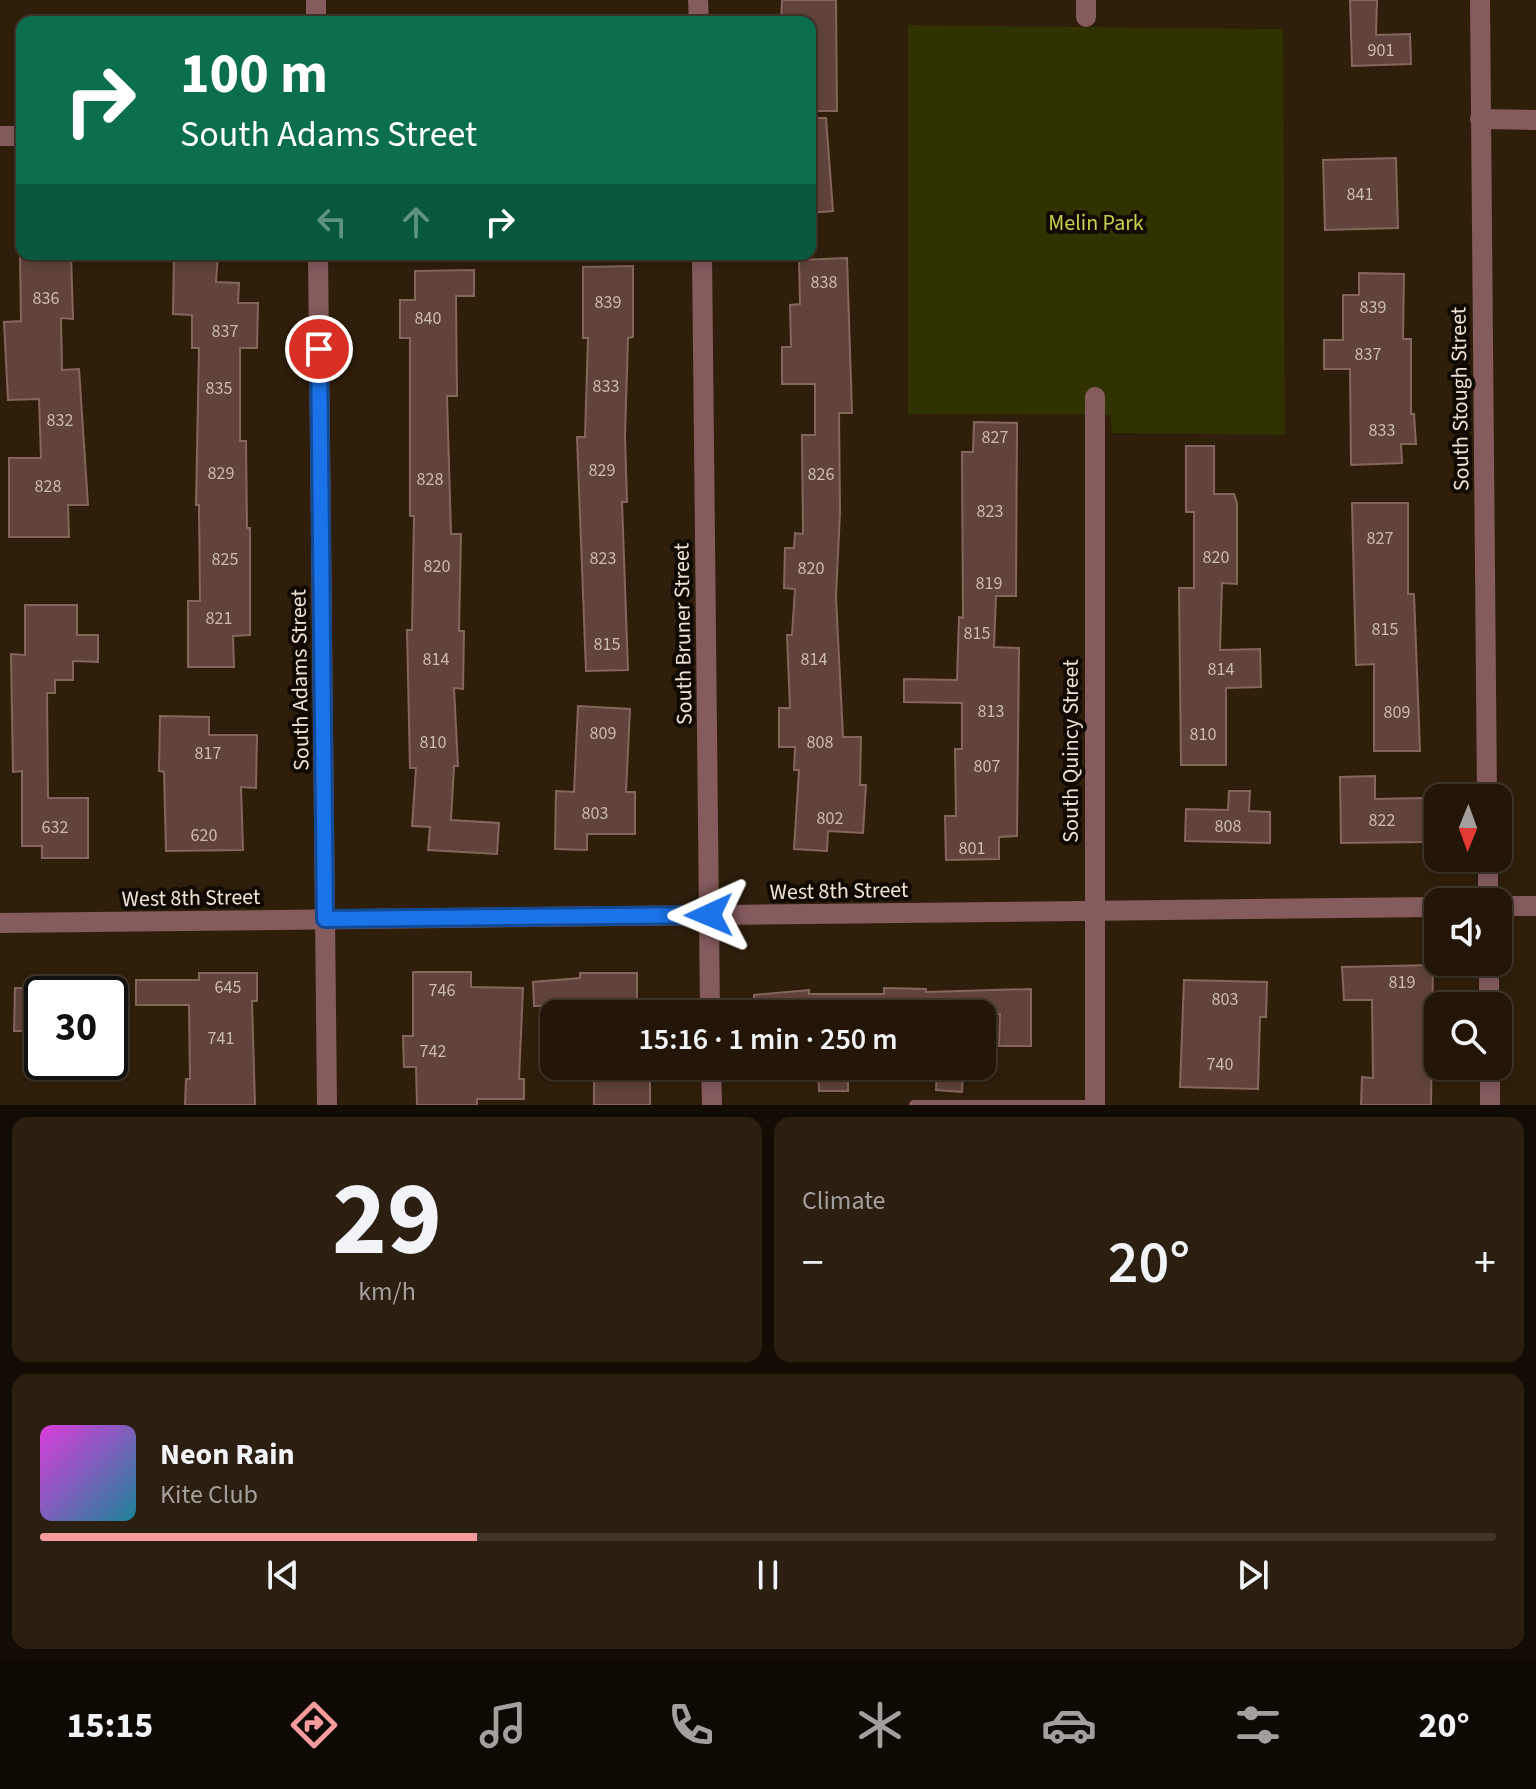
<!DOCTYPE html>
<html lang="en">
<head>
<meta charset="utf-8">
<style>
	:root { --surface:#231608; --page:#2b1f12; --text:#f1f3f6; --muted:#a39f9c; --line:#403529; --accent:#f59b9d }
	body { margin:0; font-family:"Source Sans 3",sans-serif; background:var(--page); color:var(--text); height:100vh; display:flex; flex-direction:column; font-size:30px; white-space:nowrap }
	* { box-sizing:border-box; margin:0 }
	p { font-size:26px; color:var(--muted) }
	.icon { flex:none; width:44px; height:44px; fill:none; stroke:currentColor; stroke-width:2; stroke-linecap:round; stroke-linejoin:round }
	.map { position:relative; height:1105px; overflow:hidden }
	.details { display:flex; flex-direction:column; gap:12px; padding:12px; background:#130c04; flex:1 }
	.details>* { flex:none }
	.banner { position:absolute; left:16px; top:16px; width:800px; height:244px; border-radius:16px; box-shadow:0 4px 12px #0003,0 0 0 2px var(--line); background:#0b6e4f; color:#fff; overflow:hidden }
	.needle { width:52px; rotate:181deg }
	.controls { position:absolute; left:1424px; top:784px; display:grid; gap:16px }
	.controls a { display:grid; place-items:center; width:88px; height:88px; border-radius:16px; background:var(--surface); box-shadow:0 4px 12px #0003,0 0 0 2px var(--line); font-size:40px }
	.speed { position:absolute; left:24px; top:976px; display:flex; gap:16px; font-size:40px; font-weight:700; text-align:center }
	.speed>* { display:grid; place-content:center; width:104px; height:104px; border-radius:50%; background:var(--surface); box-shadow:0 4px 12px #0003,0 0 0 2px var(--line); line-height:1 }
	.speed .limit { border:4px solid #111; border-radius:12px; background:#fff; color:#111 }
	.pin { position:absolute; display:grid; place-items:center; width:68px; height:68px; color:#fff; margin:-34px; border:4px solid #fff; border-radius:50%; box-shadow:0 2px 8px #0007 }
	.me { position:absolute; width:88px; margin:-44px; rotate:269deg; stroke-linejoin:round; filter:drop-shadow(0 0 6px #0008) }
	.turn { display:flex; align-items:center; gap:28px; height:168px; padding:0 32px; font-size:36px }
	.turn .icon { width:104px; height:104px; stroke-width:2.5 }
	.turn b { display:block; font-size:56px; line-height:68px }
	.lanes { display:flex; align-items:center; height:76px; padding:0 32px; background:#0003; justify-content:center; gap:40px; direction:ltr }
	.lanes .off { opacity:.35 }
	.big { font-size:60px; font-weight:600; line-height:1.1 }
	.details .tile { flex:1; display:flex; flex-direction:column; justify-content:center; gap:12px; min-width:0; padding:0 28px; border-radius:16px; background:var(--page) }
	.details .dial { align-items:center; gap:0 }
	.dial b { font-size:104px; line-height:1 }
	.song { display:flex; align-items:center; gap:24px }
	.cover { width:96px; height:96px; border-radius:12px; background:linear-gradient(135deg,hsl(300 70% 55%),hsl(190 70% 35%)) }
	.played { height:8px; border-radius:4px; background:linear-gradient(90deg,var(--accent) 30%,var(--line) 30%) }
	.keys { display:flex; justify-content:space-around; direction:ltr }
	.heat { display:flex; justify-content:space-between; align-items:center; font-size:44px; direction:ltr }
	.details .tiles { flex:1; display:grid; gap:12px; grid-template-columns:1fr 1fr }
	.tile:last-child { grid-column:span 2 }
	.trip { position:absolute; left:540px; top:1000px; width:456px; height:80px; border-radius:16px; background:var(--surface); box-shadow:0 4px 12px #0003,0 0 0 2px var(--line); font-weight:600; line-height:80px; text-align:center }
	.tab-bar { display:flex; height:128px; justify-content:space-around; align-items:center; background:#0e0903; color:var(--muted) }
	.tab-bar .icon { width:56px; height:56px }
	.tab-bar .current { color:var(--accent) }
	.tab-bar b { font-size:36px; color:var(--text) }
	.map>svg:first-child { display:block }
</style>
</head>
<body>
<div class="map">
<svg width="1536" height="1105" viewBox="0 0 1536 1105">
	<rect width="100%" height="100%" fill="#2f1e0a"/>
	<polygon fill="#303301" points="908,25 1283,29 1285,435 1112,433 1110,415 908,414"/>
	<g fill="#60443b" stroke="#84665d" stroke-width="2">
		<polygon points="782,0 836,0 837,111 810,111 810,22 781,22"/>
		<polygon points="1350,0 1377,0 1376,35 1410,34 1411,64 1352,66"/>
		<polygon points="810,118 826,118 833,211 810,213"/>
		<polygon points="1396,158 1398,228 1325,230 1323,160"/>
		<polygon points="20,254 71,254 73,319 61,318 62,370 79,369 88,505 68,505 69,537 9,537 9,458 41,458 39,399 8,400 4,322 21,321"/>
		<polygon points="174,254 218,254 216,282 239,283 238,303 258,303 257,348 240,348 240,441 246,441 247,528 250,528 250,635 233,636 234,667 188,667 188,601 200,601 199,505 196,505 199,348 192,348 192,315 173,314"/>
		<polygon points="847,258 852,413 839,413 840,512 836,597 843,737 861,737 860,785 866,785 863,833 828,831 827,851 794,849 799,770 794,770 795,747 779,747 779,708 790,708 787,635 792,635 795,589 784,588 785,548 794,548 795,533 803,534 802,435 815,435 815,384 782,384 782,347 791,347 790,305 800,304 799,260"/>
		<polygon points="633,266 633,337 628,338 625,436 627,502 622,502 628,670 586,671 577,437 585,437 588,338 583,338 583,267"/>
		<polygon points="474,270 474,296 456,296 457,396 447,396 451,534 461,534 459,631 464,631 463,689 454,688 458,766 454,766 451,820 499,823 497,854 428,850 430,827 412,826 416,768 410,768 407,630 412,630 414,516 410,516 410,338 400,338 400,300 415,300 415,271"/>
		<polygon points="1359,273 1404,274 1403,339 1411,339 1411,414 1414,414 1416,444 1401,444 1402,463 1351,465 1350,369 1324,369 1324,340 1343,340 1343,295 1359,295"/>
		<polygon points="974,422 1017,423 1016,596 996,596 994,647 1019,648 1017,836 999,837 999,859 946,860 945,816 956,816 955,749 962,749 962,703 904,702 904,679 957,680 959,617 963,618 962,452 973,452"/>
		<polygon points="1186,446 1214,446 1214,494 1234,494 1237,503 1237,584 1222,583 1220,650 1260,649 1261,687 1226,688 1226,765 1181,765 1179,588 1194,588 1194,512 1186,512"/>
		<polygon points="1352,503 1408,503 1408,594 1414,594 1420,751 1374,751 1374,664 1356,665"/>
		<polygon points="25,605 77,605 77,635 98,635 98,662 73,661 73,680 55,680 55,693 47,693 48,798 88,798 88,858 42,858 42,846 22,846 22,771 13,772 11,654 25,655"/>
		<polygon points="578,706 630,709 626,792 635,792 635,834 587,834 587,850 555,849 556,791 574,792"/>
		<polygon points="160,716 209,717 209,735 257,735 256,788 241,787 243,850 166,851 164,772 159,771"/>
		<polygon points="1375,776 1375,799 1423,798 1424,842 1341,843 1340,777"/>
		<polygon points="1229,791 1250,791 1249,811 1270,812 1270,843 1185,841 1186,809 1228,810"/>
		<polygon points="1433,965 1431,1105 1361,1105 1362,1077 1373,1078 1372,1000 1344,1000 1342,967"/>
		<polygon points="413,972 471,972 471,987 523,988 519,1079 524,1079 524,1099 477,1099 477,1105 417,1105 416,1067 404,1067 403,1036 413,1036"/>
		<polygon points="199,973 257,973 257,1001 252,1001 255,1105 185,1105 186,1079 190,1079 189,1005 136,1005 136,980 199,980"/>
		<polygon points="580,973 637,973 637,1005 534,1006 533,982 580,978"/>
		<polygon points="1184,980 1267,982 1266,1017 1260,1017 1258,1089 1180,1087"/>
		<polygon points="15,988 42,988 42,1031 14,1031"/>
		<polygon points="884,988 926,989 926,992 1031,989 1031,1046 999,1046 1000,1014 754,1014 754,995 809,990 809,994 884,994"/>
		<polygon points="848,1068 848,1091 819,1091 818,1069"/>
		<polygon points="937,1068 963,1070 962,1092 936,1090"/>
		<rect x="594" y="1075" width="56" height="30"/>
	</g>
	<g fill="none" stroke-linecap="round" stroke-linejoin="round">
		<polyline stroke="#855b5e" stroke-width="10" points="914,1105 1095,1105"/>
		<g stroke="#855b5e" stroke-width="20">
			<polyline points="316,0 316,22"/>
			<polyline points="698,0 699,22"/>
			<polyline points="1086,0 1086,17"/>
			<polyline points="1480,0 1487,798"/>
			<polyline points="1480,119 1536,120"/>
			<polyline points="0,136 22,136"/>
			<polyline points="318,254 327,1105"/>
			<polyline points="702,254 710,1014"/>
			<polyline points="1095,397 1095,1105"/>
			<polyline points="1488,858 1488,902"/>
			<polyline points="1498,906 1536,906"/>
			<polyline points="0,923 1438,907"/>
			<polyline points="1489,962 1489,1006"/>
			<polyline points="711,1066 712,1105"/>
			<polyline points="1490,1066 1490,1105"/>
		</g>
	</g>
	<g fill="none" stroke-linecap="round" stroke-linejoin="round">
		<defs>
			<polyline id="route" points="319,349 325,919 709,915"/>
		</defs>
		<use href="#route" stroke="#114b97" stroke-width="20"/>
		<use href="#route" stroke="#1a73e8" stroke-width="14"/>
	</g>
	<g text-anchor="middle" stroke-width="8" stroke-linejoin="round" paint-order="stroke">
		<g font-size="18" fill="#cabaaf">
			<text x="1381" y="56">901</text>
			<text x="1360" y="200">841</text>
			<text x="824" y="288">838</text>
			<text x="46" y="304">836</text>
			<text x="608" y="308">839</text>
			<text x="1373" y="313">839</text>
			<text x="428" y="324">840</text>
			<text x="225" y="337">837</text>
			<text x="1368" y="360">837</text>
			<text x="606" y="392">833</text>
			<text x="219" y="394">835</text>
			<text x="60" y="426">832</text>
			<text x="1382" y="436">833</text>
			<text x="995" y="443">827</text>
			<text x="602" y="476">829</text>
			<text x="221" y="479">829</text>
			<text x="821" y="480">826</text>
			<text x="430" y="485">828</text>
			<text x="48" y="492">828</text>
			<text x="990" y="517">823</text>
			<text x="1380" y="544">827</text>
			<text x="1216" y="563">820</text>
			<text x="603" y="564">823</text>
			<text x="225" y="565">825</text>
			<text x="437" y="572">820</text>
			<text x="811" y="574">820</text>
			<text x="989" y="589">819</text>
			<text x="219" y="624">821</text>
			<text x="1385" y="635">815</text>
			<text x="977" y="639">815</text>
			<text x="607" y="650">815</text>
			<text x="436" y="665">814</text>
			<text x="814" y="665">814</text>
			<text x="1221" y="675">814</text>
			<text x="991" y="717">813</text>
			<text x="1397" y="718">809</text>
			<text x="603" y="739">809</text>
			<text x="1203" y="740">810</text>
			<text x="433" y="748">810</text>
			<text x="820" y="748">808</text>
			<text x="208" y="759">817</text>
			<text x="987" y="772">807</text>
			<text x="595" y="819">803</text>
			<text x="830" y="824">802</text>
			<text x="1382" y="826">822</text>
			<text x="1228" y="832">808</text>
			<text x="55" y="833">632</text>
			<text x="204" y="841">620</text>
			<text x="972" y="854">801</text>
			<text x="1402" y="988">819</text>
			<text x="228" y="993">645</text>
			<text x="442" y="996">746</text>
			<text x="1225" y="1005">803</text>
			<text x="221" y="1044">741</text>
			<text x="433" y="1057">742</text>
			<text x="1220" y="1070">740</text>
		</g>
		<g font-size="22" fill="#c6d04b" stroke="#110a03">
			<text x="1096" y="230">Melin Park</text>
		</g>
		<g font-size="22" fill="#eee2d6" stroke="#110a03">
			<text transform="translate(1459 399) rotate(-91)" y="8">South Stough Street</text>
			<text transform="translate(682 634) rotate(-91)" y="8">South Bruner Street</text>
			<text transform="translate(299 680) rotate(-91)" y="8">South Adams Street</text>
			<text transform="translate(1070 751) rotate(-90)" y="8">South Quincy Street</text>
			<text transform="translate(839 890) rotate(-1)" y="8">West 8th Street</text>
			<text transform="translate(191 897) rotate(-1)" y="8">West 8th Street</text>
		</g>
	</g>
</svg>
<div class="controls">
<a><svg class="needle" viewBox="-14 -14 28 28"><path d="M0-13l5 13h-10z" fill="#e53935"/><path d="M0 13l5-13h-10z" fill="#a39f9c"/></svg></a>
<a><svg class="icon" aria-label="sound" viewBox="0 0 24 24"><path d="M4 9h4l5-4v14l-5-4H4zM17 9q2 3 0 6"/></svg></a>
<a><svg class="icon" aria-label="search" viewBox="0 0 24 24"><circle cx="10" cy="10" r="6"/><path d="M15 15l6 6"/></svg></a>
</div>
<div class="speed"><div class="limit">30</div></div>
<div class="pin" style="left:319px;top:349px;background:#d93025"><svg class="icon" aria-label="arrive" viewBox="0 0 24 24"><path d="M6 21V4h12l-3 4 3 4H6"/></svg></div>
<svg class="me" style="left:709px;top:915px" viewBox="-20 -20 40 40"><path d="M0-17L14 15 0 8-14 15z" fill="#1a73e8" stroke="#fff" stroke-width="4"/></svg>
<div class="trip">15:16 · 1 min · 250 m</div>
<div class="banner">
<div class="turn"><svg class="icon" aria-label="right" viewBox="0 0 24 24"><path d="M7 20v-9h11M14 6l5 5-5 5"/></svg><div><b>100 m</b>South Adams Street</div></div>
<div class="lanes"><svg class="icon off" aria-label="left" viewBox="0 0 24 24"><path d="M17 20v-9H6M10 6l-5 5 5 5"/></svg><svg class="icon off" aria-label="ahead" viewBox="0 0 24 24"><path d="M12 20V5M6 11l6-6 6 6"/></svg><svg class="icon" aria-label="right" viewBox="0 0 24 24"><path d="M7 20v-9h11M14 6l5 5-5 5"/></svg></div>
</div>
</div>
<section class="details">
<div class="tiles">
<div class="tile dial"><b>29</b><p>km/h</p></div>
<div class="tile"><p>Climate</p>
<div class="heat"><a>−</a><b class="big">20°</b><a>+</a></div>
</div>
<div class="tile">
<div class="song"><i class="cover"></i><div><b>Neon Rain</b><p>Kite Club</p></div></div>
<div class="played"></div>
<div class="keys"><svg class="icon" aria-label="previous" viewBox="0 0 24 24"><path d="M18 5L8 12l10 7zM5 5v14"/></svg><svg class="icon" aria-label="pause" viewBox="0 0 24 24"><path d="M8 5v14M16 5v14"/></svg><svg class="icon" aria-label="next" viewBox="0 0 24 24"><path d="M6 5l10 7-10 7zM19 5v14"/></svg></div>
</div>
</div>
</section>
<nav class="tab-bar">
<b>15:15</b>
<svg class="icon current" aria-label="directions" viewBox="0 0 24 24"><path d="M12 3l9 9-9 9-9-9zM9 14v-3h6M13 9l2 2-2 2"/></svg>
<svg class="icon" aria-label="music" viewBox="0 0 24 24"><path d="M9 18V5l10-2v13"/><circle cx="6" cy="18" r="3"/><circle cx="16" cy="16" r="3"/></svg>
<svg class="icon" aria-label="phone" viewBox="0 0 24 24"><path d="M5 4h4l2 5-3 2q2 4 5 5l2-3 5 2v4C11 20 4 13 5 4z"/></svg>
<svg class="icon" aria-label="climate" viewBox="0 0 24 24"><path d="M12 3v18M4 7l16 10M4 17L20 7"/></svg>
<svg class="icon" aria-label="car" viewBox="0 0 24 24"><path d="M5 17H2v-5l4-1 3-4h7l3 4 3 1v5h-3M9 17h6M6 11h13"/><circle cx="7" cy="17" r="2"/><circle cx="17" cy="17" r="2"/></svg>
<svg class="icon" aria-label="filters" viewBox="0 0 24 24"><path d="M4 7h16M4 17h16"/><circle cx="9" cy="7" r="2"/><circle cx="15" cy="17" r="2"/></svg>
<b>20°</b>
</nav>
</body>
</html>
